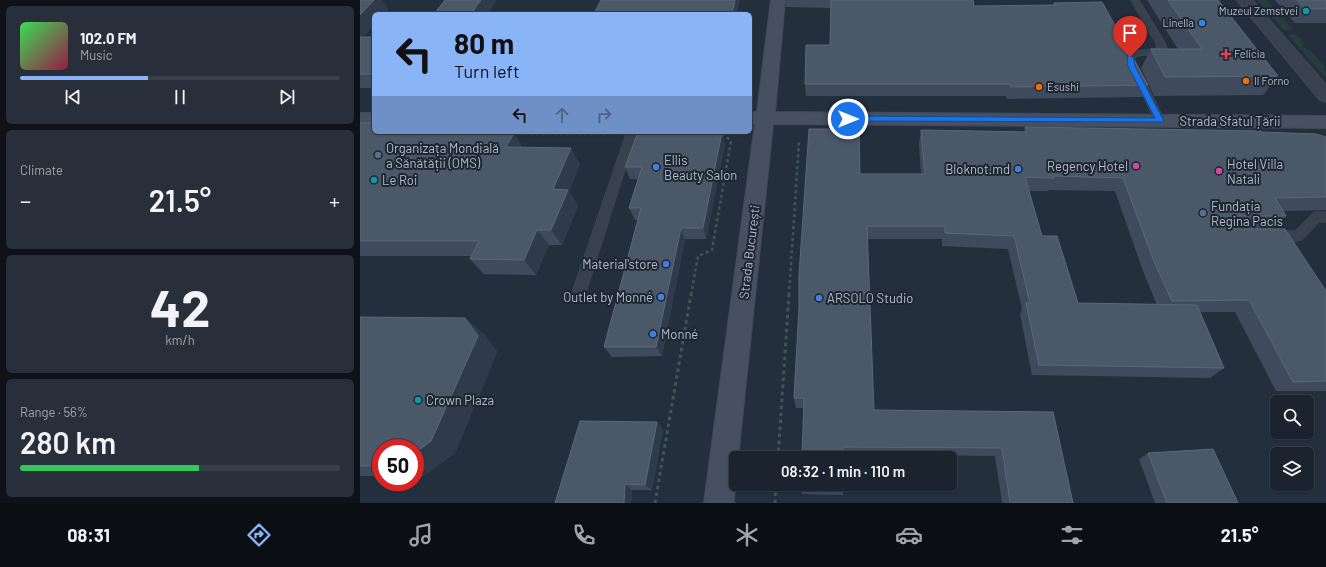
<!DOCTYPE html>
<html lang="en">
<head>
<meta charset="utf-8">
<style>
	:root { --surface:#1b232e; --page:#282f3a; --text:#f1f3f6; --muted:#a0a4aa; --line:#39404a; --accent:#8ab4f8 }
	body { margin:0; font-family:Barlow,sans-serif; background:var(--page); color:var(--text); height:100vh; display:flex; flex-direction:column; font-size:15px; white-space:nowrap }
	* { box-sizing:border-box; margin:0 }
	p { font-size:13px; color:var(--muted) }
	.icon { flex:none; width:22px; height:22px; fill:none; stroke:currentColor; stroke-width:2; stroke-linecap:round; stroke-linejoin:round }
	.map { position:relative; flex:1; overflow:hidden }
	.sheet { display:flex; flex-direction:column; gap:6px; padding:6px; background:#0f1319; width:360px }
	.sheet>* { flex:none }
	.guide { position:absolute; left:12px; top:12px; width:380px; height:122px; border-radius:6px; box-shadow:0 1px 3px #0004,0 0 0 1px var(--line); background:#8ab4f8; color:#111; overflow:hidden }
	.fabs { position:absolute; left:910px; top:395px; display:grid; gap:8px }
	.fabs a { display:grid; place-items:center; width:44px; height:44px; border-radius:6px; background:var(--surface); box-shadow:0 1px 3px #0004,0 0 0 1px var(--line); font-size:20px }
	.speed { position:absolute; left:12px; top:439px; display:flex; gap:8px; font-size:20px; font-weight:700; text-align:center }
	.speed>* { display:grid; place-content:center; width:52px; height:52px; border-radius:50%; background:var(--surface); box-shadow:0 1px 3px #0004,0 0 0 1px var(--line); line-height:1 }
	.speed .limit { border:6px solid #d22; background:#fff; color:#111 }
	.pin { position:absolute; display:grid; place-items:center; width:34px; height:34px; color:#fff; margin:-41px -17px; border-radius:50% 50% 50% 0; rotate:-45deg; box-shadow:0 0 4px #0007 }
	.pin .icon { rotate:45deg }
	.me { position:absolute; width:44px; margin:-22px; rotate:90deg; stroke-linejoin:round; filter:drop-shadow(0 0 3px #0008) }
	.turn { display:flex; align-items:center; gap:14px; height:84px; padding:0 16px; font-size:18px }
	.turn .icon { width:52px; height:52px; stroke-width:2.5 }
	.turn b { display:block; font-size:28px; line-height:34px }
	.lanes { display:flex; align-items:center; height:38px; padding:0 16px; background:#0003; justify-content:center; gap:20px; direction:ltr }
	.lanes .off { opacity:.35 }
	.big { font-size:30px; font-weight:600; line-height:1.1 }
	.sheet .widget { flex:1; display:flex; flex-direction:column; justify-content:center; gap:6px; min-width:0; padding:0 14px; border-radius:6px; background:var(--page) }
	.sheet .dial { align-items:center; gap:0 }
	.dial b { font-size:52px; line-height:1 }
	.song { display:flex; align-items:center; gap:12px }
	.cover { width:48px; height:48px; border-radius:6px; background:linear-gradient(135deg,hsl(130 70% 55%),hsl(340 70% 35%)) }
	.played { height:4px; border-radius:2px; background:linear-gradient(90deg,var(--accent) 40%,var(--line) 40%) }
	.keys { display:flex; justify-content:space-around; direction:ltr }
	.heat { display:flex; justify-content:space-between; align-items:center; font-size:22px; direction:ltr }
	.charge { height:6px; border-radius:3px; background:linear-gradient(90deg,#34c759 56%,var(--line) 0) }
	.trip { position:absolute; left:369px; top:451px; width:228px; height:40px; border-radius:6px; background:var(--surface); box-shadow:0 1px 3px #0004,0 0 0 1px var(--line); font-weight:600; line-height:40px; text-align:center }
	.dock { display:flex; height:64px; justify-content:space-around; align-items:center; background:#0b0e12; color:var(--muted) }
	.dock .icon { width:28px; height:28px }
	.dock .on { color:var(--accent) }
	.dock b { font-size:18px; color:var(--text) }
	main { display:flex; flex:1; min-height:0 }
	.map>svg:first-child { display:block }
</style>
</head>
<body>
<main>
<section class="sheet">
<div class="widget">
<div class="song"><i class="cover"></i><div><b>102.0 FM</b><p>Music</p></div></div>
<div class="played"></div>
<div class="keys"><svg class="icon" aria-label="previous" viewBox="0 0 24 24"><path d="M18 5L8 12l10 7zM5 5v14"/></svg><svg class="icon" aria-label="pause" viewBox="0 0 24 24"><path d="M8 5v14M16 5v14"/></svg><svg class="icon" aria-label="next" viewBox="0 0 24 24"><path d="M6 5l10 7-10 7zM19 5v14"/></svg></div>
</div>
<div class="widget"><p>Climate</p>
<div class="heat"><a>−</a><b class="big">21.5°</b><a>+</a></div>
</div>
<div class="widget dial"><b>42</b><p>km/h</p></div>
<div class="widget"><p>Range · 56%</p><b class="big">280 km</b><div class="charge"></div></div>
</section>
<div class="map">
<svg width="966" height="503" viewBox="0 0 966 503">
	<rect width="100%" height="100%" fill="#242f3e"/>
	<g fill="#263c3f">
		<polygon points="897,0 906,0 917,13 914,13 919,18 923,18 933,30 924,30"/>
		<polygon points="928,35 936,35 945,44 941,44 947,50 950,50 966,68 964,70 966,72 966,78"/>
	</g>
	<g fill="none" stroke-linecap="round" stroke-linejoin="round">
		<defs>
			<g id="service">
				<path d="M771,0H779L805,42L807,49C798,59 784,52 774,58L805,121L804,124H796L795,121L764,57L774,51L797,48L795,42Z"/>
				<polygon points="267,132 277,132 225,296 223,300 218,302 213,300 211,296"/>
				<path d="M956,212H966V222H959C954,227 949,234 943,239C938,243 914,242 907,240L906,236L907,232L912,231H935L952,214Z"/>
			</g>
			<polygon id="minor" points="877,0 892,0 966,85 966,102 960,100"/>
			<g id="secondary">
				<polygon points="411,0 425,0 415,112 966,116 966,128 413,124 378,458 376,458 374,503 344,503 395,124 390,124 390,112 397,112"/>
				<rect x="0" y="113" width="14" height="12"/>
			</g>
		</defs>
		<use href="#service" stroke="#414a57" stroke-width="1"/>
		<use href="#minor" stroke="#414a57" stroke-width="2"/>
		<use href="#secondary" stroke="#414a57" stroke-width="2"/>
		<g stroke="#3f5557" stroke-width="2.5" stroke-dasharray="3 3" stroke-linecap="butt">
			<polyline points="152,134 249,134"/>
			<polyline points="331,295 338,256 352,250 371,141 364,135 360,135"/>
			<polyline points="429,295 439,142"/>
		</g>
		<g stroke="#3f5557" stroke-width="3" stroke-dasharray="3.5 3.5" stroke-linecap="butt">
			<polyline points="418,458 429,294"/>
			<polyline points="295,503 331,294"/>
			<polyline points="415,503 416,484"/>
		</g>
		<use href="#service" fill="#38414e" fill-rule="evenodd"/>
		<use href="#minor" fill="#38414e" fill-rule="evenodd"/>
		<use href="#secondary" fill="#465061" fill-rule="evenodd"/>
	</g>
	<g fill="#3f4b5c" fill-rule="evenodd">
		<polygon points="0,0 22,0 28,9 24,14 14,14 14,25 3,37 14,37 14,88 0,88"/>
		<polygon points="425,0 613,0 614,6 693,5 694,3 788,85 782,97 647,99 646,96 446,96 445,84 470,45 471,8 426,7"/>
		<polygon points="787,0 858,0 918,76 903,95 794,96 781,68 791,49 818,49"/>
		<polygon points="915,0 966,0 966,23 935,23"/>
		<polygon points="0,123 14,132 163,147 220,164 209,191 218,206 202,245 189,245 176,275 124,274 110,259 111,256 0,256"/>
		<path d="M665,127L901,132L966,137V210L923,211L926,216L912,229L966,291V391H916L875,312H840L864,368L850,378L672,375L660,314L662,309L648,249L582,246V239H507L514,410L693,412L713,503H642L635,456L483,454L444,408H436L434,398L500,174H561L559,144L561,130L664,132ZM689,190L755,191L783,271L797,305L718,303L682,236L669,191H688Z"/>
		<polygon points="365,144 346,239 325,239 302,356 252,357 244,347 278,220 275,220 269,208 278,179 270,179 265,167"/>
		<polygon points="0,317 124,334 137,352 95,453 63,476 55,476 55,448 21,448 21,476 0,476"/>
		<polygon points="303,429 292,490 272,490 271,503 195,503"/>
		<polygon points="788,453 878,503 795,503 779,459"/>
		<polygon points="483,484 483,495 442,494 440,488"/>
	</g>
	<g fill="#2f3b4b">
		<polygon points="14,0 22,0 28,9 24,14 14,14 14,25 0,40 0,15"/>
		<polygon points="121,0 137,0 128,14 111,14"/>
		<polygon points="375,0 380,0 377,14 372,14"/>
		<polygon points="362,132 365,144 346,239 343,228"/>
		<polygon points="154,133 164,149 146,147"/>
		<polygon points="211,148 220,164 209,191 218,206 202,245 191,230 193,189"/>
		<polygon points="876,216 864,228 870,217"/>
		<polygon points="321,228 325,239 302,356 296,347"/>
		<polygon points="177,230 189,245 176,275 164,260"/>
		<polygon points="105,318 124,334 137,352 95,453 63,476 55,473 55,453"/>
		<polygon points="297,422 303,429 292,490 285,485"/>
		<polygon points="265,484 272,490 271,503 264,503"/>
	</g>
	<g fill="#4b5868" stroke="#5c6777">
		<polygon points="0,0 14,0 0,15"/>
		<polygon points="85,0 121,0 111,14 74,14"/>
		<polygon points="241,0 375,0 372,14 234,14"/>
		<polygon points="471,0 613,0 614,6 695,5 694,3 742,2 788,85 651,87 650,84 445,84 446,45 470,45"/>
		<polygon points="808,0 858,0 918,76 805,77 791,49 842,49"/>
		<polygon points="937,0 966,0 966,9 945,9"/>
		<rect x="0" y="37" width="14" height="37"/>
		<polygon points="0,123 14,123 14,132 154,133 146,147 211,148 193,189 208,190 191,230 177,230 164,260 110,259 119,241 0,241"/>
		<polygon points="665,127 901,131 901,132 956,134 966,137 966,197 915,198 926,216 876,216 870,217 868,223 871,227 876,229 925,229 966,291 966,381 933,382 889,300 812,301 793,259 763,178 694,176 694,178 665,177 682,236 697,236 718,303 837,305 864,368 679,365 666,303 670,303 654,236 585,233 585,226 507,226 514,410 693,412 713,503 650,503 642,448 483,447 483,458 442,458 444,398 434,398 439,307 439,275 449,129 499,129 500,174 565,174 561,130 667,132"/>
		<polygon points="278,132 362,132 343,228 321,228 296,347 244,347 281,208 269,208 282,167 265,167"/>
		<polygon points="0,317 105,318 118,336 71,441 55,453 55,448 21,448 21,466 0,466"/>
		<polygon points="220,421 297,422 285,485 265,484 264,503 195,503"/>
		<polygon points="853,449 878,503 807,503 788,453"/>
		<polygon points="441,484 483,484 483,489 440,488"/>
	</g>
	<polygon fill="#1a73e8" stroke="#114b97" points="767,55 773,57 775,66 804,121 803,122 488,121 484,119 488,116 795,118 768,66"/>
	<g fill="#0f9aa8" stroke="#1d2633" stroke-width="1.5">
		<circle cx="946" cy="11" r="4"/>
		<circle cx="14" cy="180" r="4"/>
		<circle cx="58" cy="400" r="4"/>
	</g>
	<g fill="#3f7fe0" stroke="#1d2633" stroke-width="1.5">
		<circle cx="842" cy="23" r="4"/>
		<circle cx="296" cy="167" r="4"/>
		<circle cx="658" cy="169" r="4"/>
		<circle cx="306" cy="264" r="4"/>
		<circle cx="301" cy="297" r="4"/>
		<circle cx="459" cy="298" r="4"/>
		<circle cx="293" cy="334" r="4"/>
	</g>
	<path fill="#e0444e" stroke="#1d2633" stroke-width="1.5" d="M864 48h4v4h4v4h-4v4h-4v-4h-4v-4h4z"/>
	<g fill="#e8710a" stroke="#1d2633" stroke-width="1.5">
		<circle cx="886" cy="81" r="4"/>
		<circle cx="679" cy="87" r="4"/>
	</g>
	<g fill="#5c6f8a" stroke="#1d2633" stroke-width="1.5">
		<circle cx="18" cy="155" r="4"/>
		<circle cx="843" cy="213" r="4"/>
	</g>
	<g fill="#d1479c" stroke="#1d2633" stroke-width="1.5">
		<circle cx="776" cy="166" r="4"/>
		<circle cx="859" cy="171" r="4"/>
	</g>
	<g text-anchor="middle" stroke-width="4" stroke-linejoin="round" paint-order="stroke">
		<g font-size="11" fill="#b4bcc9" stroke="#1d2633" text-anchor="start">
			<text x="938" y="15" text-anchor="end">Muzeul Zemstvei</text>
			<text x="834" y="27" text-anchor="end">Linella</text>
			<text x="874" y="58">Felicia</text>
			<text x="894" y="85">Il Forno</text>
			<text x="687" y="91">Esushi</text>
		</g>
		<g font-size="13" fill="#b4bcc9" stroke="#1d2633">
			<text x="870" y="126">Strada Sfatul Țării</text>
			<text transform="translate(389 252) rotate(-83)" y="5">Strada București</text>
		</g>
		<g font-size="13" fill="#b4bcc9" stroke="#1d2633" text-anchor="start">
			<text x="26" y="153">Organizața Mondială<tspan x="26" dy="15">a Sănătății (OMS)</tspan></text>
			<text x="304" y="165">Ellis<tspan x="304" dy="15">Beauty Salon</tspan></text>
			<text x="867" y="169">Hotel Villa<tspan x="867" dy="15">Natali</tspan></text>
			<text x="768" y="171" text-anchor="end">Regency Hotel</text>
			<text x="650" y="174" text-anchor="end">Bloknot.md</text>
			<text x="22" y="185">Le Roi</text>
			<text x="851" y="211">Fundația<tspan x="851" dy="15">Regina Pacis</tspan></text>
			<text x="298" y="269" text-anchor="end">Material'store</text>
			<text x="293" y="302" text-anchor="end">Outlet by Monné</text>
			<text x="467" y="303">ARSOLO Studio</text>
			<text x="301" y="339">Monné</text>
			<text x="66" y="405">Crown Plaza</text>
		</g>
	</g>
</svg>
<div class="fabs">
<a><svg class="icon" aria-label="search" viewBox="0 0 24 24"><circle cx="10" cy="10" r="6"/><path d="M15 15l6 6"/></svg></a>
<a><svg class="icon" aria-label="layers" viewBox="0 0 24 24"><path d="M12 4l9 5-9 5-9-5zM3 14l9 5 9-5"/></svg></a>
</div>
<div class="speed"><div class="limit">50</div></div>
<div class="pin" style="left:770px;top:57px;background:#d93025"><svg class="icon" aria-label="arrive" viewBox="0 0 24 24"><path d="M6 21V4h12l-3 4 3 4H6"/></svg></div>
<svg class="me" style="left:488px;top:119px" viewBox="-20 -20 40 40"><circle r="17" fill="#1a73e8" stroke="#fff" stroke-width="3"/><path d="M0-11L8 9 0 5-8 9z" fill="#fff"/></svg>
<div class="trip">08:32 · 1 min · 110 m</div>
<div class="guide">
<div class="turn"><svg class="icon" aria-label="left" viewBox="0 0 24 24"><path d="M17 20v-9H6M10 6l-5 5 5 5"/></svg><div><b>80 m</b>Turn left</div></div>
<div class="lanes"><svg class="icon" aria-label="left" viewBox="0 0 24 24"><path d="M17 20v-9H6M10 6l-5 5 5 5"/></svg><svg class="icon off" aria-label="ahead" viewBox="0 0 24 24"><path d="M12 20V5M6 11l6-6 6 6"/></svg><svg class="icon off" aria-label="right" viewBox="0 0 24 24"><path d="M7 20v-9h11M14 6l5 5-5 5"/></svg></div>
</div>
</div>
</main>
<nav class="dock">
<b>08:31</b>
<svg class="icon on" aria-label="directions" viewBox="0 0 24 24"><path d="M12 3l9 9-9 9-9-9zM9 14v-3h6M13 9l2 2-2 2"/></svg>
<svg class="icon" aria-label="music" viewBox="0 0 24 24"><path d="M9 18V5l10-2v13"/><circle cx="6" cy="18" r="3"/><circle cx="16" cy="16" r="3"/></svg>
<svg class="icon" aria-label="phone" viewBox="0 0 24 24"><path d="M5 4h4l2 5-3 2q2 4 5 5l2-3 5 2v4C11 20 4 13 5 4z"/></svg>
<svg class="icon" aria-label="climate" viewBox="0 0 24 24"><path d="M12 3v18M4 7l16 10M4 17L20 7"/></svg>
<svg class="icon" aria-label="car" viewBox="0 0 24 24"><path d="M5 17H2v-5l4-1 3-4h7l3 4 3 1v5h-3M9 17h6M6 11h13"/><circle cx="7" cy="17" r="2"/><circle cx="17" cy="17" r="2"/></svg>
<svg class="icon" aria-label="filters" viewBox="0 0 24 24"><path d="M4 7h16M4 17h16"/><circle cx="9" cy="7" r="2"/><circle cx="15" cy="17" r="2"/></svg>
<b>21.5°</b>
</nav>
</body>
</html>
